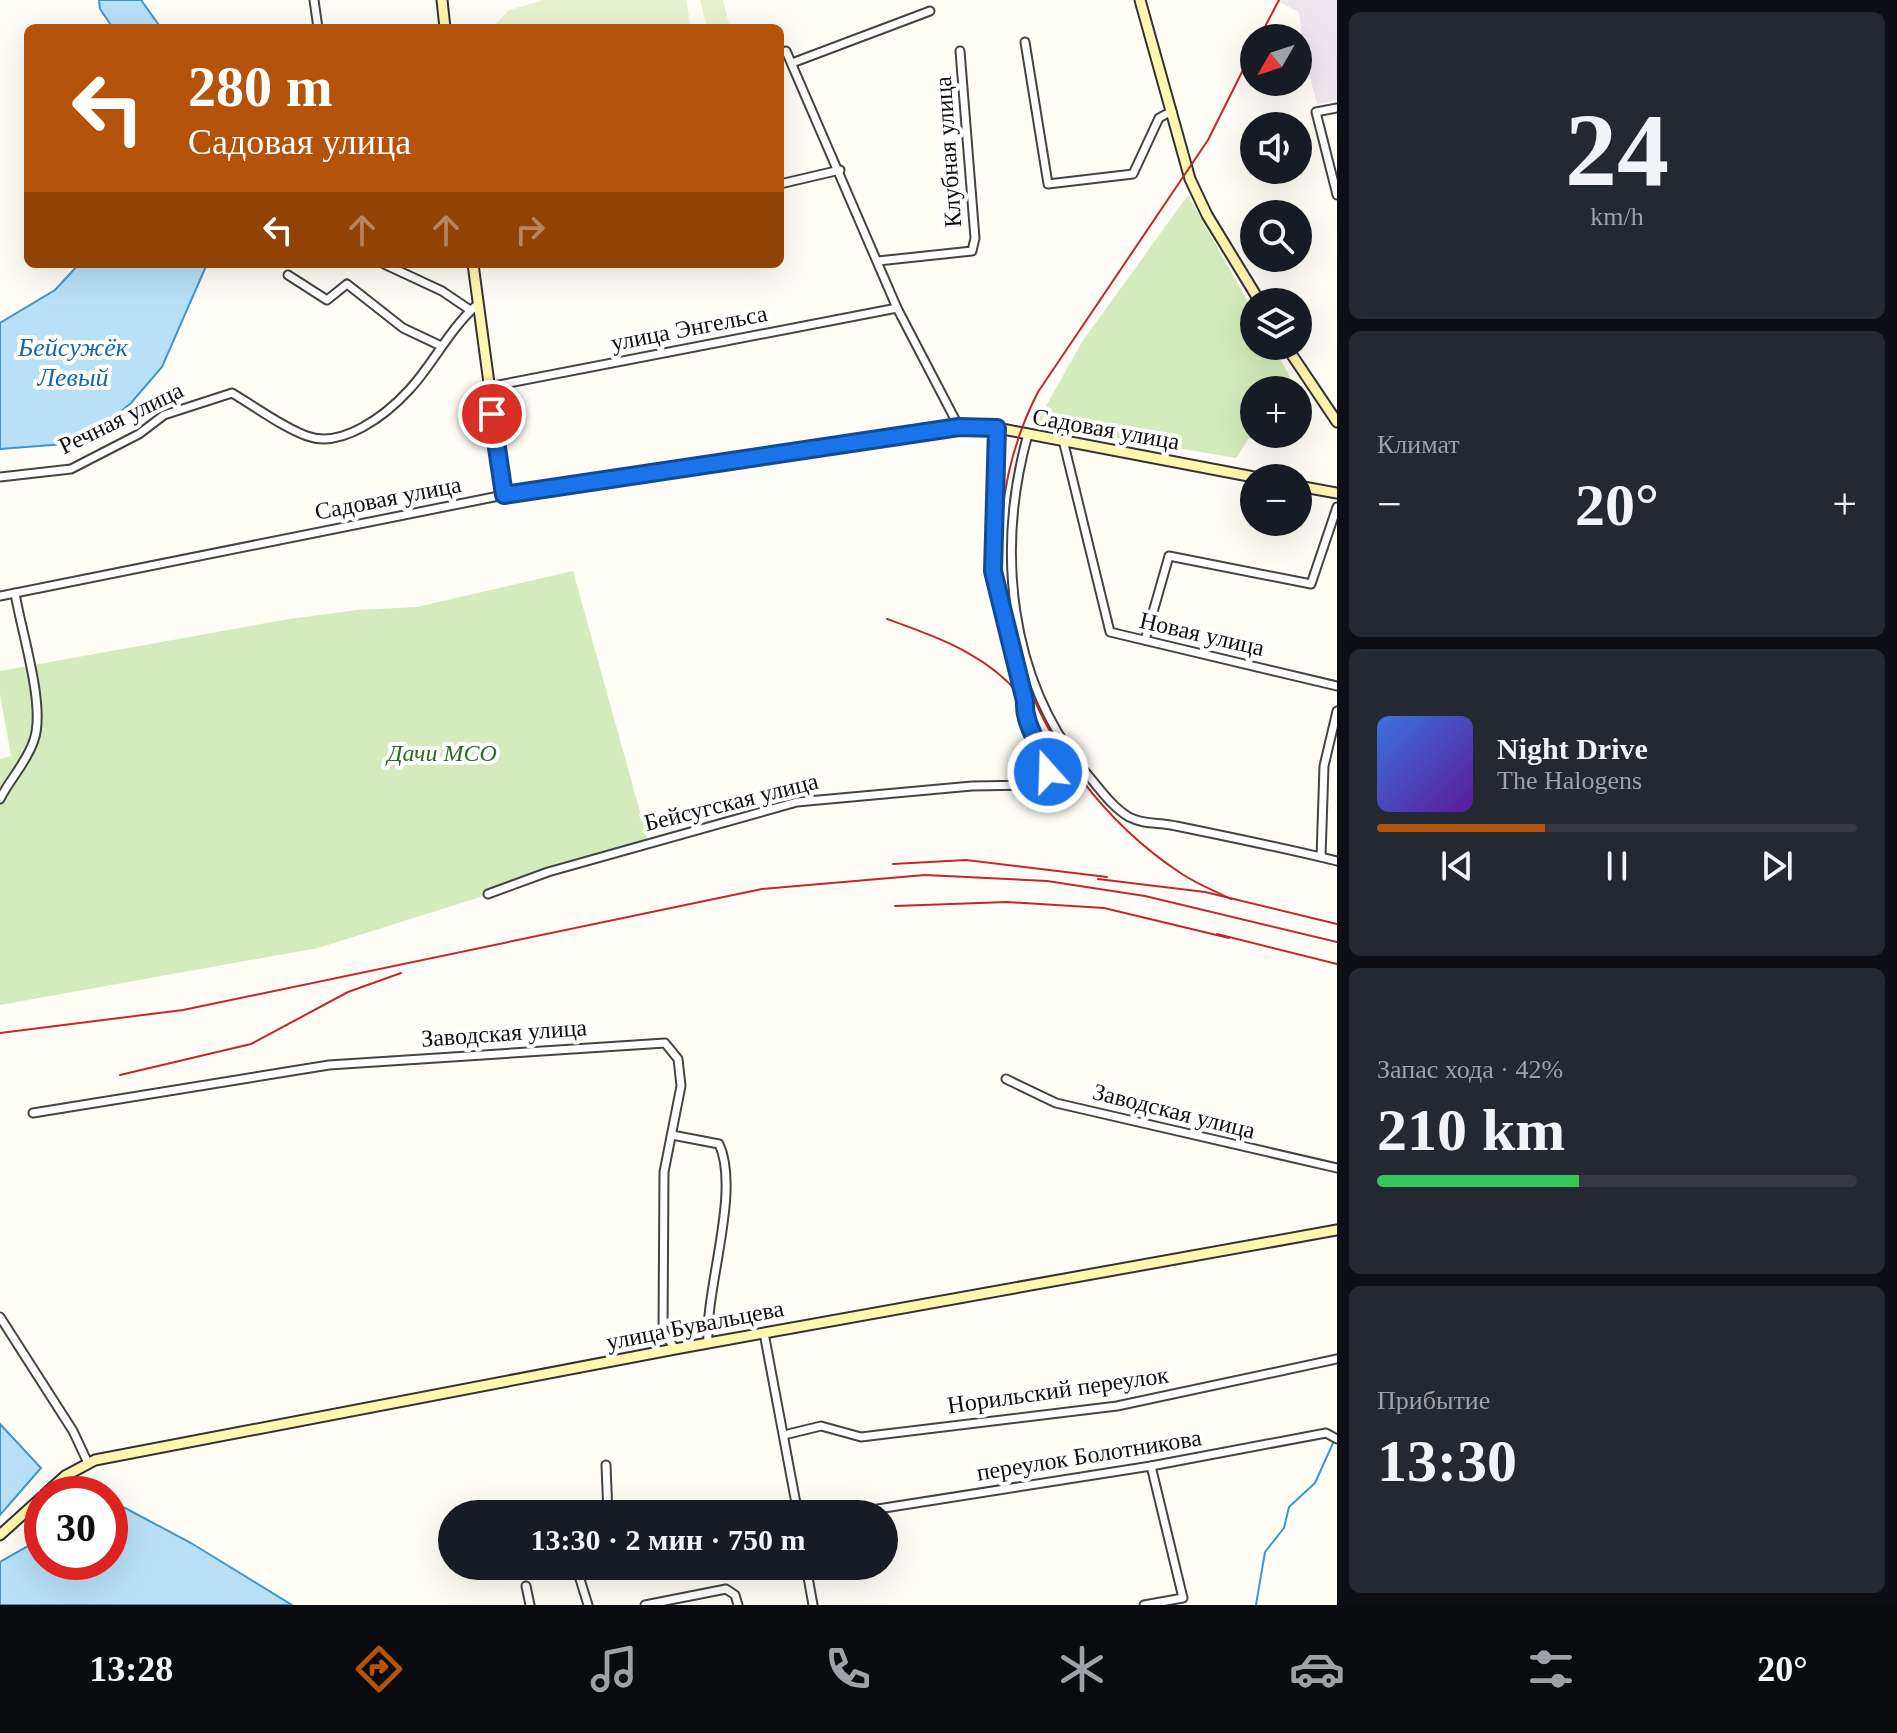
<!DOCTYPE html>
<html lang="ru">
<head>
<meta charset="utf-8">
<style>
	:root { --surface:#171b24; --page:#242831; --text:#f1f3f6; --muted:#9ea1a6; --line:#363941; --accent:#b45309 }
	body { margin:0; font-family:"Times New Roman",serif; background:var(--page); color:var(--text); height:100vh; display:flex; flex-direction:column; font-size:30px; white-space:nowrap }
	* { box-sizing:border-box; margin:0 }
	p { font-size:26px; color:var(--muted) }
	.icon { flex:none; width:44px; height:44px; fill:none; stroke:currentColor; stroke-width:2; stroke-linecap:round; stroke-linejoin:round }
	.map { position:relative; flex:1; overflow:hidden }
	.drawer { display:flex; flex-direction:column; gap:12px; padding:12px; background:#0d0f14; width:560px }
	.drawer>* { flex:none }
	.banner { position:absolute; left:24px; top:24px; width:760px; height:244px; border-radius:12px; box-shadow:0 8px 32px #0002; background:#b45309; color:#fff; overflow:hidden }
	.needle { width:52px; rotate:231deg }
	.tools { position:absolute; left:1240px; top:24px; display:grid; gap:16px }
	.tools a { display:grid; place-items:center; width:72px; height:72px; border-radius:50%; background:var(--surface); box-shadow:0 8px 32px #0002; font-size:40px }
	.speed { position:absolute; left:24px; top:1476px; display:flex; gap:16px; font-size:40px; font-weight:700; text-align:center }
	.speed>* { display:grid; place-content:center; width:104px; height:104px; border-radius:50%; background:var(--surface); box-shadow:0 8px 32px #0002; line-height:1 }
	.speed .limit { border:12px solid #d22; background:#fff; color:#111 }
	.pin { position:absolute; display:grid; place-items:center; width:68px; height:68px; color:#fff; margin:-34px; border:4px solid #fff; border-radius:50%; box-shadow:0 2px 8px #0007 }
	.me { position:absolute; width:88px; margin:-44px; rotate:340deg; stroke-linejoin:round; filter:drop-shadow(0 0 6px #0008) }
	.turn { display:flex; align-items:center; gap:28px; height:168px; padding:0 32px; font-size:36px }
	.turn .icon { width:104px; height:104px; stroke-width:2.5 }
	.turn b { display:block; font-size:56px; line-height:68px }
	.lanes { display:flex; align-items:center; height:76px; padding:0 32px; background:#0003; justify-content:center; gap:40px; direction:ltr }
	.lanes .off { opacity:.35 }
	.big { font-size:60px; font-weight:800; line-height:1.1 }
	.drawer .tile { flex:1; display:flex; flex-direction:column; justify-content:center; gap:12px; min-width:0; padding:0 28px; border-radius:12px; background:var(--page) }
	.drawer .dial { align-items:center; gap:0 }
	.dial b { font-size:104px; line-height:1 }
	.song { display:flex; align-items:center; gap:24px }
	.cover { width:96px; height:96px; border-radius:12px; background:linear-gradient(135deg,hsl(220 70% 55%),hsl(270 70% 35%)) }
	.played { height:8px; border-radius:4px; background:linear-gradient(90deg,var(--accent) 35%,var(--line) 35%) }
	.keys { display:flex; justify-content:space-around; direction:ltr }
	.heat { display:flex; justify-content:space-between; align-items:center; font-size:44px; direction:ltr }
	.charge { height:12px; border-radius:6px; background:linear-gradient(90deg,#34c759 42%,var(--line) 0) }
	.trip { position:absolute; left:438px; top:1500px; width:460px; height:80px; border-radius:40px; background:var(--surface); box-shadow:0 8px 32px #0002; font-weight:800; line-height:80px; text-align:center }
	.menu { display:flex; height:128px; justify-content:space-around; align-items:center; background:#090b0e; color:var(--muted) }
	.menu .icon { width:56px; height:56px }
	.menu .on { color:var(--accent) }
	.menu b { font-size:36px; color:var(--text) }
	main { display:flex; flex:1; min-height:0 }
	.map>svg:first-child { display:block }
</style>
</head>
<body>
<main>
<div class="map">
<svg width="1337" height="1605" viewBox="0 0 1337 1605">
	<rect width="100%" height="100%" fill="#fffdf5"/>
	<polygon fill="#eee6ef" points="1275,0 1337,0 1337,100 1317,104 1306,62 1299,12"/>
	<g fill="#d5ebbd">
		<polygon points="1188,195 1254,313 1254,346 1273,346 1290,377 1281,390 1254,390 1254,430 1236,458 1036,424 1082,342"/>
		<polygon points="573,571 649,844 318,948 0,1005 0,759 11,756 0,694 0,671 289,619 357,610 417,607"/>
	</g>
	<g fill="#e6f2cf">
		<polygon points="544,0 686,0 691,28 492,28 509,10"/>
		<polygon points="700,0 723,0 730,28 707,28"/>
	</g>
	<g fill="#b9e0f7" stroke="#3f96cf" stroke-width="2">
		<polygon points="99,0 141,0 161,28 113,28 100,9"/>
		<polygon points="79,264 207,264 162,367 131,403 97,431 65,444 0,449 0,323 55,290"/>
		<polygon points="0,1424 41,1468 0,1515"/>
		<polygon points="110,1500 191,1543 292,1605 0,1605 0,1562 42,1538 42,1562 110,1562"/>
	</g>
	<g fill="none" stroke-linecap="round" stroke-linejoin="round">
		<polyline stroke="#3f96cf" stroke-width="2" points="1256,1605 1265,1552 1284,1528 1289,1507 1315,1483 1333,1443"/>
		<defs>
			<g id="street">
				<polyline points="314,0 318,28"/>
				<polyline points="1025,42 1048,184 1133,174 1159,118 1172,111"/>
				<polyline points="780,53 786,51 897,308 959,427"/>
				<polyline points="792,63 930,11"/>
				<polyline points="1337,108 1316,112 1337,195"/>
				<polyline points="780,184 840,170"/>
				<polyline points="878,261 972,251 975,238 960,51"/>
				<polyline points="384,264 442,291 470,310"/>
				<polyline points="288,275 327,300 347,284 403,328 439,345"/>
				<polyline points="488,387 897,308"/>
				<path d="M1028,434C996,549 1008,680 1087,774C1100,789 1112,807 1129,817C1144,825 1160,822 1176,826C1230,837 1284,848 1337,861"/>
				<polyline points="1063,440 1110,632 1337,686"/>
				<path d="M0,477L71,469L139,434L164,415L232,393C256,407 282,427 307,436C342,449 386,415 409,390C434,363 449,329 478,304"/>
				<polyline points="0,596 504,495"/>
				<polyline points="1145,640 1169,556 1311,584 1337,507"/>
				<path d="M0,799C10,779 27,762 34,740C46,706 21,631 15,593"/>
				<polyline points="1321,857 1324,766 1337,711"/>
				<path d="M488,894L548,872L797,802L972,786L1040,785L1048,772C1043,747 1023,726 1025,701L993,571L997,428"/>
				<polyline points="1006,1079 1056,1103 1337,1168"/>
				<polyline points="33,1113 329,1065 665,1043 678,1059 681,1086 664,1172 663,1331 675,1349"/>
				<path d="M672,1135L719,1144C741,1191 705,1288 708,1343"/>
				<polyline points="0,1317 73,1431 88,1463"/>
				<polyline points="764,1333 798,1514"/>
				<polyline points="784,1435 821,1426 861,1437 1117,1406 1337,1359"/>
				<polyline points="606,1465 608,1514"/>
				<polyline points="846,1514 1151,1466 1326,1433 1337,1439"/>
				<polyline points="576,1566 588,1605"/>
				<polyline points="806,1566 813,1605"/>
				<polyline points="526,1586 530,1605"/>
				<polyline points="645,1605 726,1589 735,1595 738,1605"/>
				<polyline points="1144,1605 1183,1598 1151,1466"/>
			</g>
			<g id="secondary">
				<polyline points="442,0 445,28"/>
				<polyline points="1140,0 1190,179 1207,215 1260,302"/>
				<polyline points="473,264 504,495 959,427 997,428 1259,478"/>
				<polyline points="1286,346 1337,422"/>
				<polyline points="1298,486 1337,493"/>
				<polyline points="45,1494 65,1476 95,1460 675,1349 1337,1230"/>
				<polyline points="0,1535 42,1497"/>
			</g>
		</defs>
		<use href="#street" stroke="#444" stroke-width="11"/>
		<use href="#secondary" stroke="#333" stroke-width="13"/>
		<use href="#street" stroke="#fff" stroke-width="7"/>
		<use href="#secondary" stroke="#fff6b0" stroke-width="9"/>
		<g stroke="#c4262e" stroke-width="2">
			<polyline points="1259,38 1279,0"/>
			<path d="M887,619C942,639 995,657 1029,707"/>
			<polyline points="893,864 966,860 1107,877"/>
			<polyline points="1098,879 1205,892 1337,924"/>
			<path d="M1231,899C1215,891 1197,884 1182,874C1026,771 950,563 1038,392L1208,140L1254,48"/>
			<polyline points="895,906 1007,902 1104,908 1229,938"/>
			<polyline points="1217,934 1337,964"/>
			<polyline points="0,1033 183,1010 762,889 925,875 1047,881 1145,896 1337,942"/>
			<polyline points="120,1075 251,1044 348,992 401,973"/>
		</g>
	</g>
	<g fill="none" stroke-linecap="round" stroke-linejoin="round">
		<defs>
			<path id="route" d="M492,414L504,495L959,427L997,428L993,571L1025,701C1023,726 1043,747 1048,772"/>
		</defs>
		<use href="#route" stroke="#114b97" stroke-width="20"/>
		<use href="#route" stroke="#1a73e8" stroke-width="14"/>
	</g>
	<g text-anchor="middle" stroke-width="8" stroke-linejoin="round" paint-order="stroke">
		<g font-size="24" fill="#111" stroke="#fff">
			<text transform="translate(948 152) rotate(-94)" y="8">Клубная улица</text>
			<text transform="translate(689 328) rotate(-11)" y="8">улица Энгельса</text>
			<text transform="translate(121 418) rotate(-26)" y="8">Речная улица</text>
			<text transform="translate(1106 429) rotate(10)" y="8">Садовая улица</text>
			<text transform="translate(388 498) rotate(-11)" y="8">Садовая улица</text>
			<text transform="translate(1202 634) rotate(13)" y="8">Новая улица</text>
			<text transform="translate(731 802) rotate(-14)" y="8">Бейсугская улица</text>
			<text transform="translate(504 1033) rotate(-4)" y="8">Заводская улица</text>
			<text transform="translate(1174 1111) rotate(14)" y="8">Заводская улица</text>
			<text transform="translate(695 1325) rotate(-11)" y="8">улица Бувальцева</text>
			<text transform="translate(1058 1390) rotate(-8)" y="8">Норильский переулок</text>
			<text transform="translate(1089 1455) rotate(-9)" y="8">переулок Болотникова</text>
		</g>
		<g font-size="24" font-style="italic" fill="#2f6b1f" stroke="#fff">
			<text x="442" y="761">Дачи МСО</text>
		</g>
		<g font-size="26" font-style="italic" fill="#1768a6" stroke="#fff">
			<text x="73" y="356">Бейсужёк<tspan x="73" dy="30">Левый</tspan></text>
		</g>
	</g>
</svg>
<div class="tools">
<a><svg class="needle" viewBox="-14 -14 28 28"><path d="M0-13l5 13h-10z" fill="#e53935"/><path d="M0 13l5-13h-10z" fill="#9ea1a6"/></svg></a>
<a><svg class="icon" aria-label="sound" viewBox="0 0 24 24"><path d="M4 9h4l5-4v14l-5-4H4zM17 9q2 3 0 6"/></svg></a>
<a><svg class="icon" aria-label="search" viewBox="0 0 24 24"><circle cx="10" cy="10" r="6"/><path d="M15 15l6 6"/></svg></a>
<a><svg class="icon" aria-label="layers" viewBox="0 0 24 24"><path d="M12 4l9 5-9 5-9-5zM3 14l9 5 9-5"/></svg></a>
<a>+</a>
<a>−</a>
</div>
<div class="speed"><div class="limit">30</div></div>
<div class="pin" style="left:492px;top:414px;background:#d93025"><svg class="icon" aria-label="arrive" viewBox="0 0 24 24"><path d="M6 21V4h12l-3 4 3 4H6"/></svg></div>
<svg class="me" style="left:1048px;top:772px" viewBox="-20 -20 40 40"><circle r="17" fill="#1a73e8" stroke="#fff" stroke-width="3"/><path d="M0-11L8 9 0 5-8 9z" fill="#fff"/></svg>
<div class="trip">13:30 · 2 мин · 750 m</div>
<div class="banner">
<div class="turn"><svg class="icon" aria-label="left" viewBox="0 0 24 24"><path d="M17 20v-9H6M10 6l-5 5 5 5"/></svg><div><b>280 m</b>Садовая улица</div></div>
<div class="lanes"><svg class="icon" aria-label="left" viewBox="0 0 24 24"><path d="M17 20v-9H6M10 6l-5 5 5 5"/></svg><svg class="icon off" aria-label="ahead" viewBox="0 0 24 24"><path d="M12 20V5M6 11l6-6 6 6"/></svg><svg class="icon off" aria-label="ahead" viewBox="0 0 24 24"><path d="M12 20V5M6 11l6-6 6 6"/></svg><svg class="icon off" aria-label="right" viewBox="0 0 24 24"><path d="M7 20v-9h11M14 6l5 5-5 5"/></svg></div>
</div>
</div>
<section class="drawer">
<div class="tile dial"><b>24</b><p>km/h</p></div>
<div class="tile"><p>Климат</p>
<div class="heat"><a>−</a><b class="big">20°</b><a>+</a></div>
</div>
<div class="tile">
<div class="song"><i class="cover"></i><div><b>Night Drive</b><p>The Halogens</p></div></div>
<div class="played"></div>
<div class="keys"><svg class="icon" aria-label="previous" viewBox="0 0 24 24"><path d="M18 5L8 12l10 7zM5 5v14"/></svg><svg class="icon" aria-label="pause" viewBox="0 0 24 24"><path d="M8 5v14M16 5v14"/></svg><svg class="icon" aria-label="next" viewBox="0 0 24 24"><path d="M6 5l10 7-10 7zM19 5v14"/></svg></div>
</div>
<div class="tile"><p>Запас хода · 42%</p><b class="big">210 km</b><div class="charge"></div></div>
<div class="tile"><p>Прибытие</p><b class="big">13:30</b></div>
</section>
</main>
<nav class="menu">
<b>13:28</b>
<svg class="icon on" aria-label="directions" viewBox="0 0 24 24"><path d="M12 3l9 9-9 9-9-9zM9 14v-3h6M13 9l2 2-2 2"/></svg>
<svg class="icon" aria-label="music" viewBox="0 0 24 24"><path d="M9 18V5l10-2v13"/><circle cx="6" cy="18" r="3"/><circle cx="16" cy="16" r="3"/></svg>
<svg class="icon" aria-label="phone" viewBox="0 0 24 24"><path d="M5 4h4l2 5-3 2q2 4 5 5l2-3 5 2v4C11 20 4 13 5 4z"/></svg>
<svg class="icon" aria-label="climate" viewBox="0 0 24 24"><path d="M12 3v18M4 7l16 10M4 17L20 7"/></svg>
<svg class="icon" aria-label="car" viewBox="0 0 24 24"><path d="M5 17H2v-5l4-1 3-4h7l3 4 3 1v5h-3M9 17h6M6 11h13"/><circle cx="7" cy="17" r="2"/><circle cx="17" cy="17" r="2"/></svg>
<svg class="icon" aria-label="filters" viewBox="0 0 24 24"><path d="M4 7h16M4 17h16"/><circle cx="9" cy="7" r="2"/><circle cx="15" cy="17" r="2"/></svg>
<b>20°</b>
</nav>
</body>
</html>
